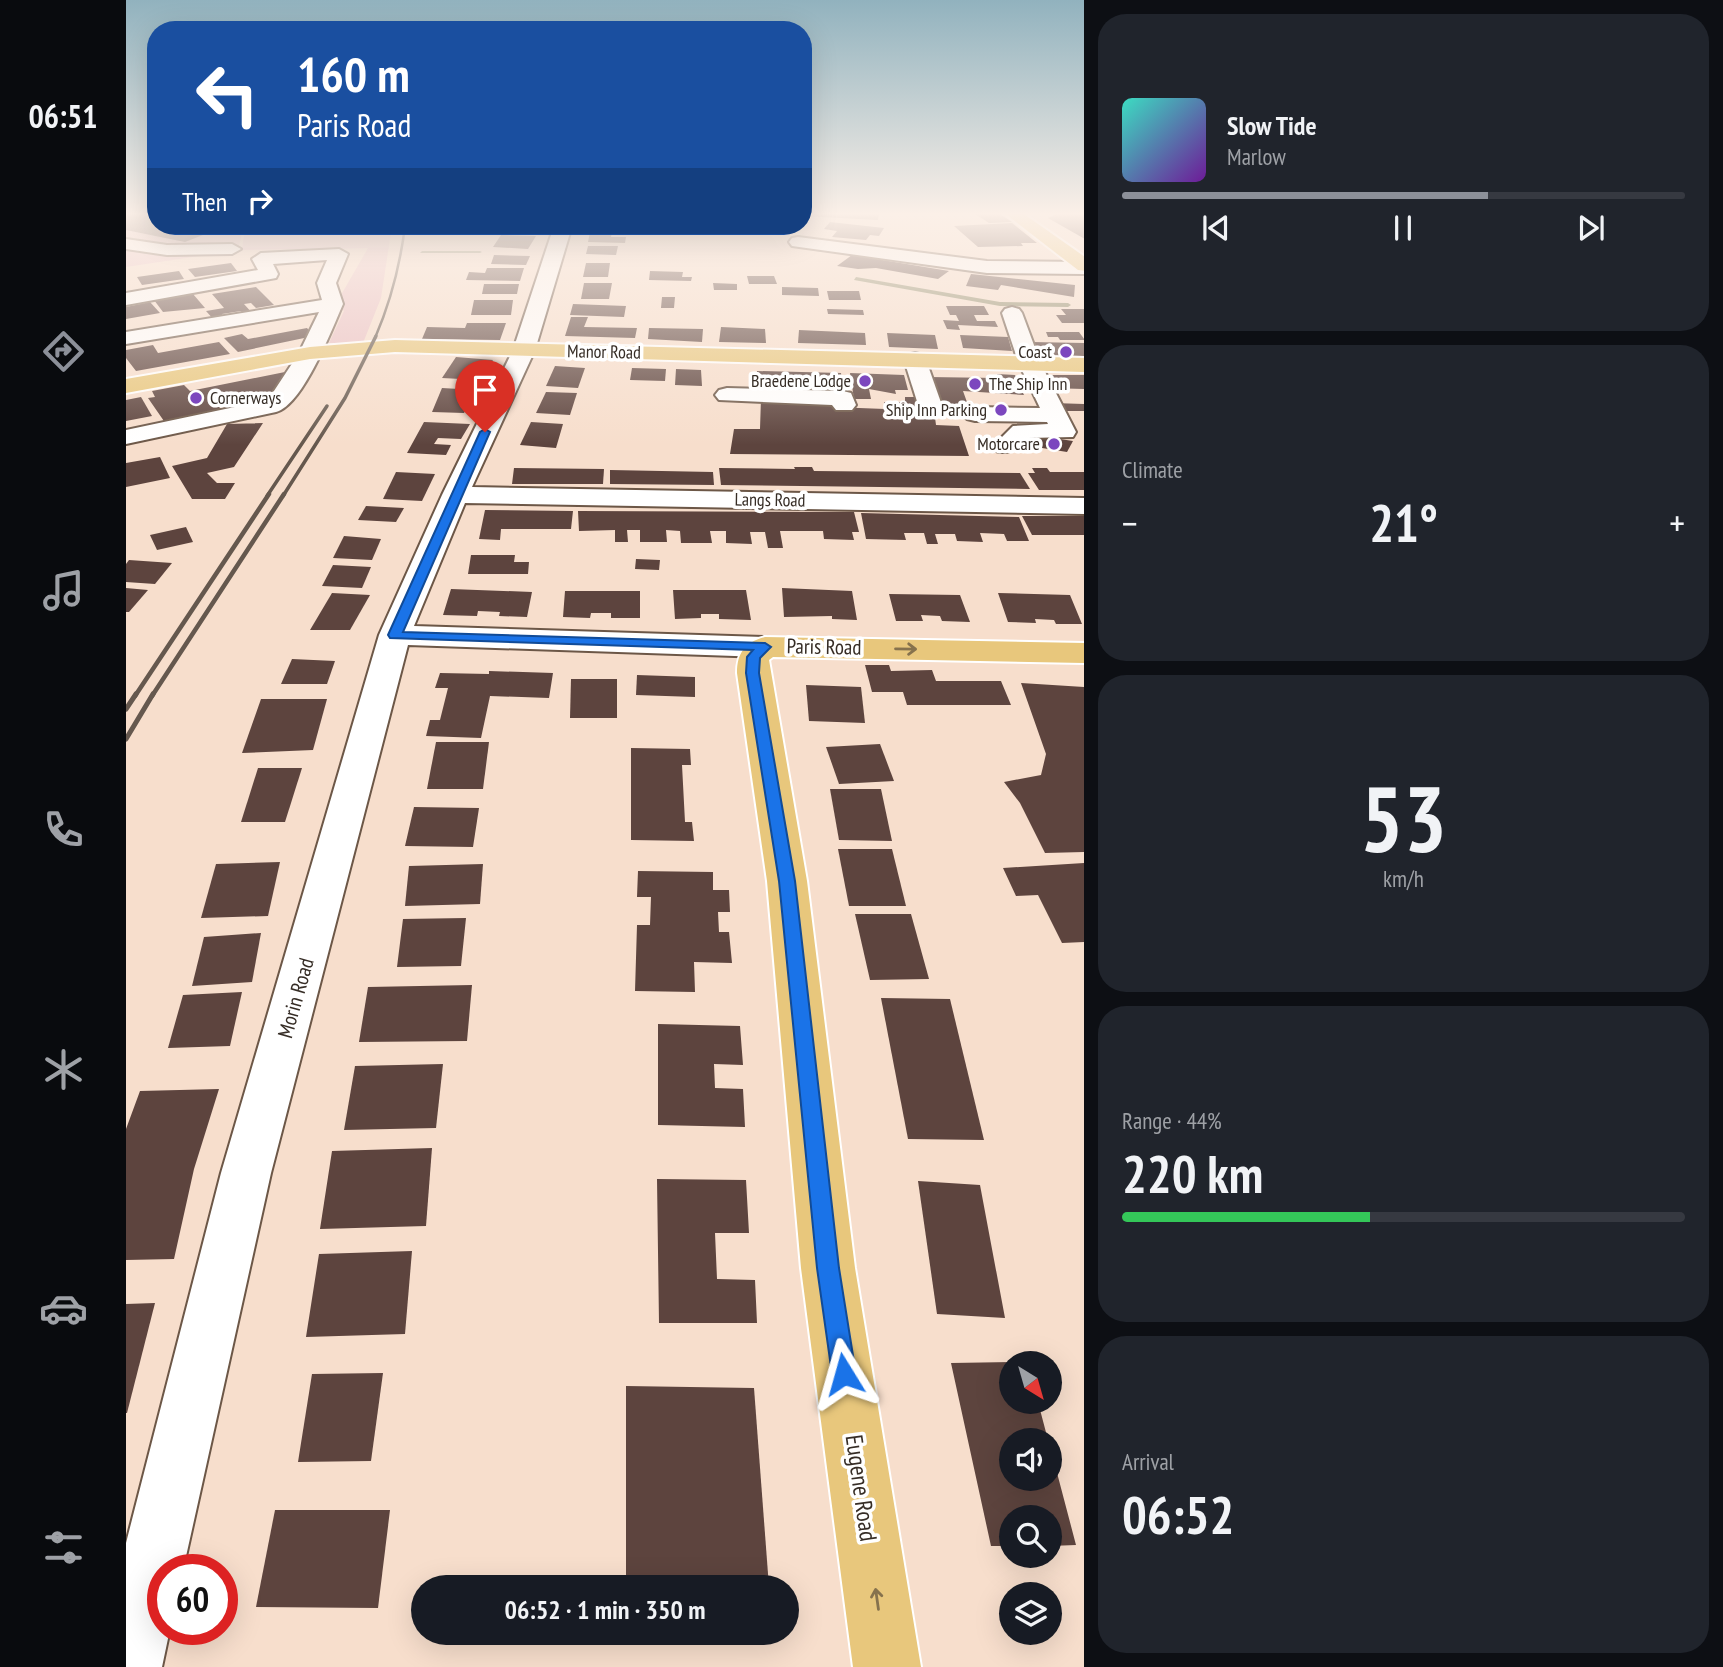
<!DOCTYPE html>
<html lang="en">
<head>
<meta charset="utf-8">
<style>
	:root { --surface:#171b24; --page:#20242c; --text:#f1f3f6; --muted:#9ea1a6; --line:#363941; --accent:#8c9099 }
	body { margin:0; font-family:"PT Sans Narrow",sans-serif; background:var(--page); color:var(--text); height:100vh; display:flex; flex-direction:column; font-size:26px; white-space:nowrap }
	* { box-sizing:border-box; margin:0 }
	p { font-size:23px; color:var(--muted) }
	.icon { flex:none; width:38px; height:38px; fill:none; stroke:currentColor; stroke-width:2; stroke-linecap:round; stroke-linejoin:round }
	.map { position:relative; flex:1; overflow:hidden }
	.sheet { display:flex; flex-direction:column; gap:14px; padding:14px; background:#0d0f14; width:639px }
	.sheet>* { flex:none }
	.banner { position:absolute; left:21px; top:21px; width:665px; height:214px; border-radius:28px; box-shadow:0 7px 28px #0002; background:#1a4fa0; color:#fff; overflow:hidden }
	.needle { width:46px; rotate:143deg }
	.controls { position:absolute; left:873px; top:1351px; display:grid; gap:14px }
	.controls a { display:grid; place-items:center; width:63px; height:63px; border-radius:50%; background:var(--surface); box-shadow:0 7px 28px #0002; font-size:35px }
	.speed { position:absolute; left:21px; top:1554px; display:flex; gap:14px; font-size:35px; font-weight:700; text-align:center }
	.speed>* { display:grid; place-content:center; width:91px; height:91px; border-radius:50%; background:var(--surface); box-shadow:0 7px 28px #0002; line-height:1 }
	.speed .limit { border:10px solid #d22; background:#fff; color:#111 }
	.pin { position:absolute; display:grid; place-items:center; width:60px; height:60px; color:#fff; margin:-72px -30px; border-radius:50% 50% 50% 0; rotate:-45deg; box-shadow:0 0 7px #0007 }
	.pin .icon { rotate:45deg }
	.me { position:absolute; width:77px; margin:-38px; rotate:352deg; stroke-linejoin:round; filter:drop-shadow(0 0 5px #0008) }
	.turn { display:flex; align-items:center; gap:24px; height:147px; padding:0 35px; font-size:32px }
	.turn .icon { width:91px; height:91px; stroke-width:2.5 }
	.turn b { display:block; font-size:49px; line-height:60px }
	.then { display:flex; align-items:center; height:66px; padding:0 35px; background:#0003; gap:14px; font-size:26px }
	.big { font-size:52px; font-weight:800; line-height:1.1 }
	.sheet .card { flex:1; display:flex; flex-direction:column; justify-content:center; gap:10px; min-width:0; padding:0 24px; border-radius:28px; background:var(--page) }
	.sheet .dial { align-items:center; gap:0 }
	.dial b { font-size:91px; line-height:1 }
	.song { display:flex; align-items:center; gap:21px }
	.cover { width:84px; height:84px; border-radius:10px; background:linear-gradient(135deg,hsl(170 70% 55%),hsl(280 70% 35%)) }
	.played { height:7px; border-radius:4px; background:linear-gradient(90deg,var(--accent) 65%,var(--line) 65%) }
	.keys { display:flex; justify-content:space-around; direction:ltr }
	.heat { display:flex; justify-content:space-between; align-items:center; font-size:38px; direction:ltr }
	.charge { height:10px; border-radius:5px; background:linear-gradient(90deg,#34c759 44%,var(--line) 0) }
	.trip { position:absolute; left:285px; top:1575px; width:388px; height:70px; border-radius:35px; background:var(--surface); box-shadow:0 7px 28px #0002; font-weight:800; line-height:70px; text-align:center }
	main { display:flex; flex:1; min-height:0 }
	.menu { display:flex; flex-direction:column; width:126px; justify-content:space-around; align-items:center; background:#090b0e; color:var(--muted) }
	.menu .icon { width:49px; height:49px }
	.menu .active { color:var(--accent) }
	.menu b { font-size:32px; color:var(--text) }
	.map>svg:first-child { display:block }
</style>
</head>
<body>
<main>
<nav class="menu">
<b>06:51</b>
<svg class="icon active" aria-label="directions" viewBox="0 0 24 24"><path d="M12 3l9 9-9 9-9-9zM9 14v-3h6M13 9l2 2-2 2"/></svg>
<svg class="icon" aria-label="music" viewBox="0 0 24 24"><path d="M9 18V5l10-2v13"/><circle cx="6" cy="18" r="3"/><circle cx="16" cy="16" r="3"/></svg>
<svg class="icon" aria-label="phone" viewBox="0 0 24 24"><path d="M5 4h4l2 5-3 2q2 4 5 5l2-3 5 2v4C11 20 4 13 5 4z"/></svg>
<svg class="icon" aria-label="climate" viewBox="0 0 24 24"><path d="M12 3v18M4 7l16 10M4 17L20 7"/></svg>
<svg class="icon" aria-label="car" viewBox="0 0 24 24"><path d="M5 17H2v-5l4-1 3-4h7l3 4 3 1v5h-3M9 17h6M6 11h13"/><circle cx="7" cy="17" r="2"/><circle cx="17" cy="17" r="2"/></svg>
<svg class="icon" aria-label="filters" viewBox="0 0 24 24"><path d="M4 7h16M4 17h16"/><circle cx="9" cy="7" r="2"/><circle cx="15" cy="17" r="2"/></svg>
</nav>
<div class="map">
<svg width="959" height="1667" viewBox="0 0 959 1667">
	<rect width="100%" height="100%" fill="#f7decc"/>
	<g fill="#eac0c4">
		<polygon points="0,212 30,212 30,226 138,226 117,229 113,246 100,252 0,267"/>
		<polygon points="147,226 266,226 255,298 237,343 203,343 218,311 211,302 242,248 116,250 118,234"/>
	</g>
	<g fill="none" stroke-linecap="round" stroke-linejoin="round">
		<g fill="#8b8764" fill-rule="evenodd">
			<polygon points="296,251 354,251 356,252 354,253 294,253"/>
			<polygon points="730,277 874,302 942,303 945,305 942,307 874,306 728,280"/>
		</g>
	</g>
	<g fill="#5d443e">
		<polygon points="0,212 30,212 30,226 95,228 59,242 0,230"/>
		<polygon points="677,212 753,212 752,220 677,216"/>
		<polygon points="846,212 871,212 886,222 863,223"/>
		<polygon points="936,212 959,212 959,239 922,218"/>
		<polygon points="704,222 758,228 753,236 744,235 740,240 706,237 711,231 698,229"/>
		<polygon points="886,223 911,243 895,243 897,246 852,247 828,226"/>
		<polygon points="465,227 487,227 485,237 500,237 499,243 462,242"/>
		<polygon points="375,235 410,236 402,249 367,247"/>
		<polygon points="462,246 492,246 490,255 460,254"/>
		<polygon points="368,255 404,256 400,265 365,264"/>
		<polygon points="726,255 823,271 812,279 750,268 732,269 711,266"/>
		<polygon points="105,263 111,271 69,277 62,269"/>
		<polygon points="460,263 484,263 482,277 457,277"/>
		<polygon points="361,268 398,268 394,281 340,280 343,272 359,273"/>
		<polygon points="53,271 58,279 16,285 11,277"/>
		<polygon points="524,271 557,272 556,277 566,277 565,281 523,280"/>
		<polygon points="845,274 949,285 948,297 875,285 872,290 840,286"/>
		<polygon points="621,276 648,276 651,284 623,284"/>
		<polygon points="458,283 486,283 483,299 455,299"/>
		<polygon points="587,283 611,284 611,290 588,290"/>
		<polygon points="358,284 393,284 391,294 356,294"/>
		<polygon points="130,287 148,305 130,308 125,303 118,304 127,314 119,316 115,311 96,314 100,319 89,321 80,311 98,308 86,294"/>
		<polygon points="656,287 692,288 693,296 656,295"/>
		<polygon points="701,291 733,291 735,300 703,300"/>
		<polygon points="67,294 79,308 37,312 28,300"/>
		<polygon points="536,297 549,297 548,308 535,308"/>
		<polygon points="348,300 387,300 385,315 345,315"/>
		<polygon points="24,302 34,313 0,319 0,307"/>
		<polygon points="447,304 500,306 498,317 444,315"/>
		<polygon points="820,306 858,306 863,315 848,315 851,321 869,321 872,327 832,325 834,330 821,329 817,320 833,321 830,315 824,315"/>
		<polygon points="701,309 737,310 738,315 702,314"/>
		<polygon points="935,309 959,309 959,323 936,323 930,315 940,315"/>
		<polygon points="445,317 462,317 458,327 511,328 509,338 439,336"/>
		<polygon points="341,323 380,323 374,340 296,339 301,327 339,328"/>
		<polygon points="595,327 639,329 640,343 593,342"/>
		<polygon points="181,328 186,334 183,337 112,352 98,338 116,334 122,339"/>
		<polygon points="523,328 577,329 576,342 522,339"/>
		<polygon points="673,330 739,333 740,345 672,343"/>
		<polygon points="920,332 953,332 959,340 934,340 932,337 922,337"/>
		<polygon points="761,333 809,335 812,349 763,347"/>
		<polygon points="834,335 882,337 886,351 837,348"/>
		<polygon points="93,342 104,354 10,371 0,358 0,350 27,345 32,353"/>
		<polygon points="906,342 959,343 959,356 914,355"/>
		<polygon points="330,357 367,360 354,380 316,378"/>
		<polygon points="429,366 459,368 452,388 420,386"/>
		<polygon points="506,368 540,369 539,381 504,380"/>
		<polygon points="550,369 575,370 576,386 549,385"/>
		<polygon points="631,371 715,373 717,389 630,386"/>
		<polygon points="159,372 165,373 151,395 128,400 125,395 91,403 97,413 40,424 22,398 29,397 26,391 58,385 64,391"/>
		<polygon points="724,373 778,375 782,390 769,390 770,394 743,389 745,399 728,399"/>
		<polygon points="871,374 889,375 898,395 837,391 842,405 812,404 802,377 872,378"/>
		<polygon points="917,375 959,375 959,389 923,388"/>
		<polygon points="316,388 350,390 338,413 306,412"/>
		<polygon points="420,392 451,393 444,415 410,413"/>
		<polygon points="15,397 26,416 0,421 0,400"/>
		<polygon points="779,397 793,397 808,410 810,425 833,426 843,456 604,454 608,429 634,429 635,398 704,399 707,407 759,409 758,402 779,402"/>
		<polygon points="927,403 959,404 959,411 934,411"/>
		<polygon points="298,422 344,424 335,439 312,438 308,444 325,445 320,455 281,453"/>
		<polygon points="405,422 437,424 430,448 394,445"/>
		<polygon points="137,423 108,467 81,473 91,483 109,483 99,499 66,499 46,466 81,458 101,424"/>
		<polygon points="914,436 947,441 941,452 910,447"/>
		<polygon points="34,457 44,478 0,487 0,463"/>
		<polygon points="668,467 686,467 688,471 894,473 904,489 595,485 593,468 669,469"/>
		<polygon points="388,468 478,469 477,484 386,484"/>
		<polygon points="906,468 921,468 924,472 959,472 959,490 913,490 902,473 909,473"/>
		<polygon points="484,470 587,472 588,485 484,484"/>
		<polygon points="270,472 309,474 296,501 257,499"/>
		<polygon points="240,506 278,508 270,522 232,520"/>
		<polygon points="359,510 447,511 445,529 375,529 374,540 353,539"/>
		<polygon points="452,511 728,512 733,532 726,532 728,540 698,539 697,531 654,531 657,548 642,548 639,532 624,532 626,544 600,543 600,531 584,531 586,543 555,543 554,531 540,530 541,542 514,542 514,530 501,530 502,542 489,542 489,530 453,531"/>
		<polygon points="735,513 893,517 903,541 881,541 878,534 854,533 857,542 831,541 829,534 809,534 812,544 801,544 798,533 778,533 780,540 740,539"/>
		<polygon points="896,516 959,516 959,535 906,535"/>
		<polygon points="60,527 67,542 31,550 24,535"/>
		<polygon points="218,536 255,539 246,560 207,558"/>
		<polygon points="345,555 389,555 388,562 403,562 402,574 342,574"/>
		<polygon points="510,559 534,560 533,570 509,569"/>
		<polygon points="3,560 46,563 29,584 0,582 0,564"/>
		<polygon points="207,565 245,567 236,588 196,586"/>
		<polygon points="0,588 22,590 3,612 0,612"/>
		<polygon points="656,588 726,591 731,620 706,619 706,616 658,617"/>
		<polygon points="325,589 406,592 401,617 373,616 374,612 352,611 351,616 317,615"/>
		<polygon points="547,590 620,590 625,620 593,619 593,614 575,614 575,618 549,619"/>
		<polygon points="439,591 514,591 514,618 485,618 485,613 465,613 464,618 437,617"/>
		<polygon points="206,593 244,595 224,630 184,630"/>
		<polygon points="872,593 944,595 956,624 930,624 928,620 909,619 910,623 882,622"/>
		<polygon points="763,594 834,595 844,622 816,621 814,616 795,615 797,621 770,621"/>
		<polygon points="166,659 209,661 201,684 155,684"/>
		<polygon points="739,665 763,665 765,671 806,670 810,681 875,681 885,705 781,705 777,692 746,692"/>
		<polygon points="363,671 427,673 423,698 364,696 355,738 300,736 304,720 314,720 322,688 309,688 314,673 363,674"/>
		<polygon points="511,675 569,677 569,697 510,695"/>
		<polygon points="445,679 491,679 491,718 444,718"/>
		<polygon points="895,683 959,687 959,852 919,853 894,803 878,782 915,775 920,754"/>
		<polygon points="680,685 735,687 739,723 683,721"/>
		<polygon points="135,699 201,699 187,750 116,753"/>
		<polygon points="310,742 363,742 357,789 301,789"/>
		<polygon points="754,744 768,781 713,784 700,747"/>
		<polygon points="505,748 564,749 565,765 556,765 559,822 566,822 568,841 505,840"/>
		<polygon points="132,768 176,768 159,822 115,822"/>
		<polygon points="704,789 755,789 766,841 713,840"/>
		<polygon points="288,807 353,808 347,847 279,846"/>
		<polygon points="712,849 766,849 780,906 723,906"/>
		<polygon points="154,862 142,916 75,918 90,864"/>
		<polygon points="959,863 959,942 936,943 912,895 890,896 877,868"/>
		<polygon points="357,864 354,904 279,906 283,866"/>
		<polygon points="512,871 587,872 587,890 603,890 604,912 592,912 593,932 603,932 606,963 568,962 569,992 509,991 511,925 524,925 525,897 511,897"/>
		<polygon points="729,914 785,914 803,979 744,980"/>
		<polygon points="340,918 335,966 271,967 277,919"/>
		<polygon points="135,933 126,982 66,986 78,937"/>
		<polygon points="346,985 341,1041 233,1042 242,987"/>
		<polygon points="116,992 104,1046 42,1048 57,995"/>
		<polygon points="755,998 824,999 858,1140 782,1139"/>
		<polygon points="532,1024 614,1026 617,1065 588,1064 589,1088 617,1089 619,1127 532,1125"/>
		<polygon points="317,1064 310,1128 218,1130 229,1066"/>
		<polygon points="93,1089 68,1169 48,1259 0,1260 0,1129 14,1091"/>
		<polygon points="306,1148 300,1226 194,1229 206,1151"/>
		<polygon points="531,1179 620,1180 623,1233 589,1233 591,1279 629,1280 631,1323 533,1323"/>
		<polygon points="792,1181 854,1185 879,1318 811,1314"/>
		<polygon points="286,1251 279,1334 180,1337 193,1254"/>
		<polygon points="29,1303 1,1413 0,1413 0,1304"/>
		<polygon points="886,1362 886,1402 912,1402 922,1440 886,1440 886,1479 924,1479 925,1450 950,1545 924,1546 924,1517 886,1517 886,1546 865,1546 825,1363"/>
		<polygon points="257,1373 245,1461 172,1462 186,1374"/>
		<polygon points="500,1386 628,1388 643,1587 500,1587"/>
		<polygon points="149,1510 264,1510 252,1608 130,1607"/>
		<polygon points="500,1633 647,1633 647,1639 500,1637"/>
	</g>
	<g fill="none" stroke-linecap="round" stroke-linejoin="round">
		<defs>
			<g id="minor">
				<polygon points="428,226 446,226 409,350 346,487 959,498 959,514 339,503 288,626 639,637 650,640 655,647 650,654 639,657 282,645 145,1173 57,1570 37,1570 37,1629 44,1629 36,1667 0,1667 0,1543 95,1173 253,635 316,495 387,350"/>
				<polygon points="672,237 861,261 959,262 959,274 861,273 666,246 663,242 666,238"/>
				<polygon points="0,239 41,245 106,244 115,249 106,254 41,255 0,249"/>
				<path d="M213,249L222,254L210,283L217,304C206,329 177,405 150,412L0,444V430L142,400L173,353L193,312L0,344V332L196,300L191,283L201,260L147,264L152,274L150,278L0,305V293L132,270L126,259L135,253Z"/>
				<path d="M886,307L893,309L896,313L915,364L950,432L947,437L902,438C891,448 885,455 870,451L867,446L887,426L922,424L921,422L849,421L841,419L837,414L841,409L849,407L914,408L893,364L876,313L879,309Z"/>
				<polygon points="789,353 797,355 800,360 818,411 814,416 798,416 794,411 778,360 781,355"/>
				<polygon points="601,388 717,391 725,393 730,405 726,410 710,410 706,405 593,400 589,395 593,390"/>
			</g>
			<g id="major">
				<polygon points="877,212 895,212 959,257 959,271 952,270"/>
				<polygon points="269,340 959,358 959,372 269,352 184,359 0,393 0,379 184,347"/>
				<path d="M639,637L959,643V663L647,657L643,660L681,881L729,1268L795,1667H727L675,1268L641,881L611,673C611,653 619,642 639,637Z"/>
			</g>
		</defs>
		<use href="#minor" stroke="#6c5747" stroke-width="4"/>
		<use href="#major" stroke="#fff" stroke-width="4"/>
		<use href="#minor" fill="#fff" fill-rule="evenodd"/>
		<use href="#major" fill="#e8c77c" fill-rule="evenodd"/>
		<path stroke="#65584e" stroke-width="2.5" d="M249,338C265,301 274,266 279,226"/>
		<g stroke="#65584e" stroke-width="3.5">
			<polyline points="141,496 201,406"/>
			<polyline points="157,496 219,398 250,336"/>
		</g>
		<g stroke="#65584e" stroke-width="4.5">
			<polyline points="9,696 143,494"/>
			<polyline points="26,696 158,494"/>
		</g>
		<g stroke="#65584e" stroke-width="5">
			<polyline points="0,709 10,694"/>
			<polyline points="0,739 27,694"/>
		</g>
	</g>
	<defs><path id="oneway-shaft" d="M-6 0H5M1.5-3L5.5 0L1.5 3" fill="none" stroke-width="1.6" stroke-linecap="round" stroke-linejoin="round" transform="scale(1.75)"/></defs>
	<g stroke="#86724d">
		<use href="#oneway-shaft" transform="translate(780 649) rotate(1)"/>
		<use href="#oneway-shaft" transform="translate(751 1599) rotate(-98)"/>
	</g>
	<linearGradient id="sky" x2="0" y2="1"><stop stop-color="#91b2be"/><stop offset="0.48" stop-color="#fbf0e8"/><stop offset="1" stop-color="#fbf0e8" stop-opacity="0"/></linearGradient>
	<rect width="959" height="445" fill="url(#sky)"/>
	<polygon fill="#1a73e8" stroke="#114b97" stroke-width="2" points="359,429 364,432 277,632 639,643 645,647 634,658 633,673 669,881 713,1268 730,1374 726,1383 718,1386 709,1383 706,1374 691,1268 653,881 620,673 621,657 627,650 264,638 262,635 354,432"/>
	<g fill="#7c47be" stroke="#fff" stroke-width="2.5">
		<circle cx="940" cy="352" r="7"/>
		<circle cx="739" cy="381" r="7"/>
		<circle cx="849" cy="384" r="7"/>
		<circle cx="70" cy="398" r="7"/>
		<circle cx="875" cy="410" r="7"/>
		<circle cx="928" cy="444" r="7"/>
	</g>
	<g text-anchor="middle" stroke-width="7" stroke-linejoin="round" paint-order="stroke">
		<g font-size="18" fill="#362d26" stroke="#fff">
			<text transform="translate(478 352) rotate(1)" y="6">Manor Road</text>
			<text transform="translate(644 500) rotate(1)" y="6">Langs Road</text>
		</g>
		<g font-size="18" fill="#362d26" stroke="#fff" text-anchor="end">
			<text x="926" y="358">Coast</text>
			<text x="725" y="387">Braedene Lodge</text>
			<text x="863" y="390" text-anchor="start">The Ship Inn</text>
			<text x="84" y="404" text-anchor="start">Cornerways</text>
			<text x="861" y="416">Ship Inn Parking</text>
			<text x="914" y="450">Motorcare</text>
		</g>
		<g font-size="21" fill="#362d26" stroke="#fff">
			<text transform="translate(698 647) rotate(1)" y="7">Paris Road</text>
			<text transform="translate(170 998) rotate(-74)" y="7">Morin Road</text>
		</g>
		<g font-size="24" fill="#362d26" stroke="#fff">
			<text transform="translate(735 1488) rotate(82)" y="8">Eugene Road</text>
		</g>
	</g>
</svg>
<div class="controls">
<a><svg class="needle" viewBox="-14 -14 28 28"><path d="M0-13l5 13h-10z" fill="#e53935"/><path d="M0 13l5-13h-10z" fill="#9ea1a6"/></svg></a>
<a><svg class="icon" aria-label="sound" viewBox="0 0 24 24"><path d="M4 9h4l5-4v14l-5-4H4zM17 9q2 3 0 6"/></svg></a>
<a><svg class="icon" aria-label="search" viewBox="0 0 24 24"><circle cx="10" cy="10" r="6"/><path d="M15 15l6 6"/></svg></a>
<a><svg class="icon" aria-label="layers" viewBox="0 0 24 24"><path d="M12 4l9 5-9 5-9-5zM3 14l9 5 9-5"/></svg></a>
</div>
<div class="speed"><div class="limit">60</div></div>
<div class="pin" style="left:359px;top:432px;background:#d93025"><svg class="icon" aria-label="arrive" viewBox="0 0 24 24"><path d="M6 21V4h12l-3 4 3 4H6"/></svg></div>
<svg class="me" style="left:718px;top:1374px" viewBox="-20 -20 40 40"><path d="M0-17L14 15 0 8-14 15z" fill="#1a73e8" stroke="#fff" stroke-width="4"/></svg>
<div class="trip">06:52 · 1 min · 350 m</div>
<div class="banner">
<div class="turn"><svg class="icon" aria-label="left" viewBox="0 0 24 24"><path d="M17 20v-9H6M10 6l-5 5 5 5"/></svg><div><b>160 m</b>Paris Road</div></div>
<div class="then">Then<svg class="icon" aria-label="right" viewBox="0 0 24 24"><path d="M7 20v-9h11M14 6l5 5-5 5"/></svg></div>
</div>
</div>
<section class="sheet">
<div class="card">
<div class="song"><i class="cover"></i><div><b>Slow Tide</b><p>Marlow</p></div></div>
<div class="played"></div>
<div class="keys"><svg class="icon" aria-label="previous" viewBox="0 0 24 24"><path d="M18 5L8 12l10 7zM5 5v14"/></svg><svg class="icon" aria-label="pause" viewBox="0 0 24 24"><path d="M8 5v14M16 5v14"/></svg><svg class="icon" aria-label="next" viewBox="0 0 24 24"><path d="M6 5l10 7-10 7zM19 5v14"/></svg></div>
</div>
<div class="card"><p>Climate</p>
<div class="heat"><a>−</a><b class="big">21°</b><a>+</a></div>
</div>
<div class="card dial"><b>53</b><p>km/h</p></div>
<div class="card"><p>Range · 44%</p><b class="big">220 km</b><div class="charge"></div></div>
<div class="card"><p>Arrival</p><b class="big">06:52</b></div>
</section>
</main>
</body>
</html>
